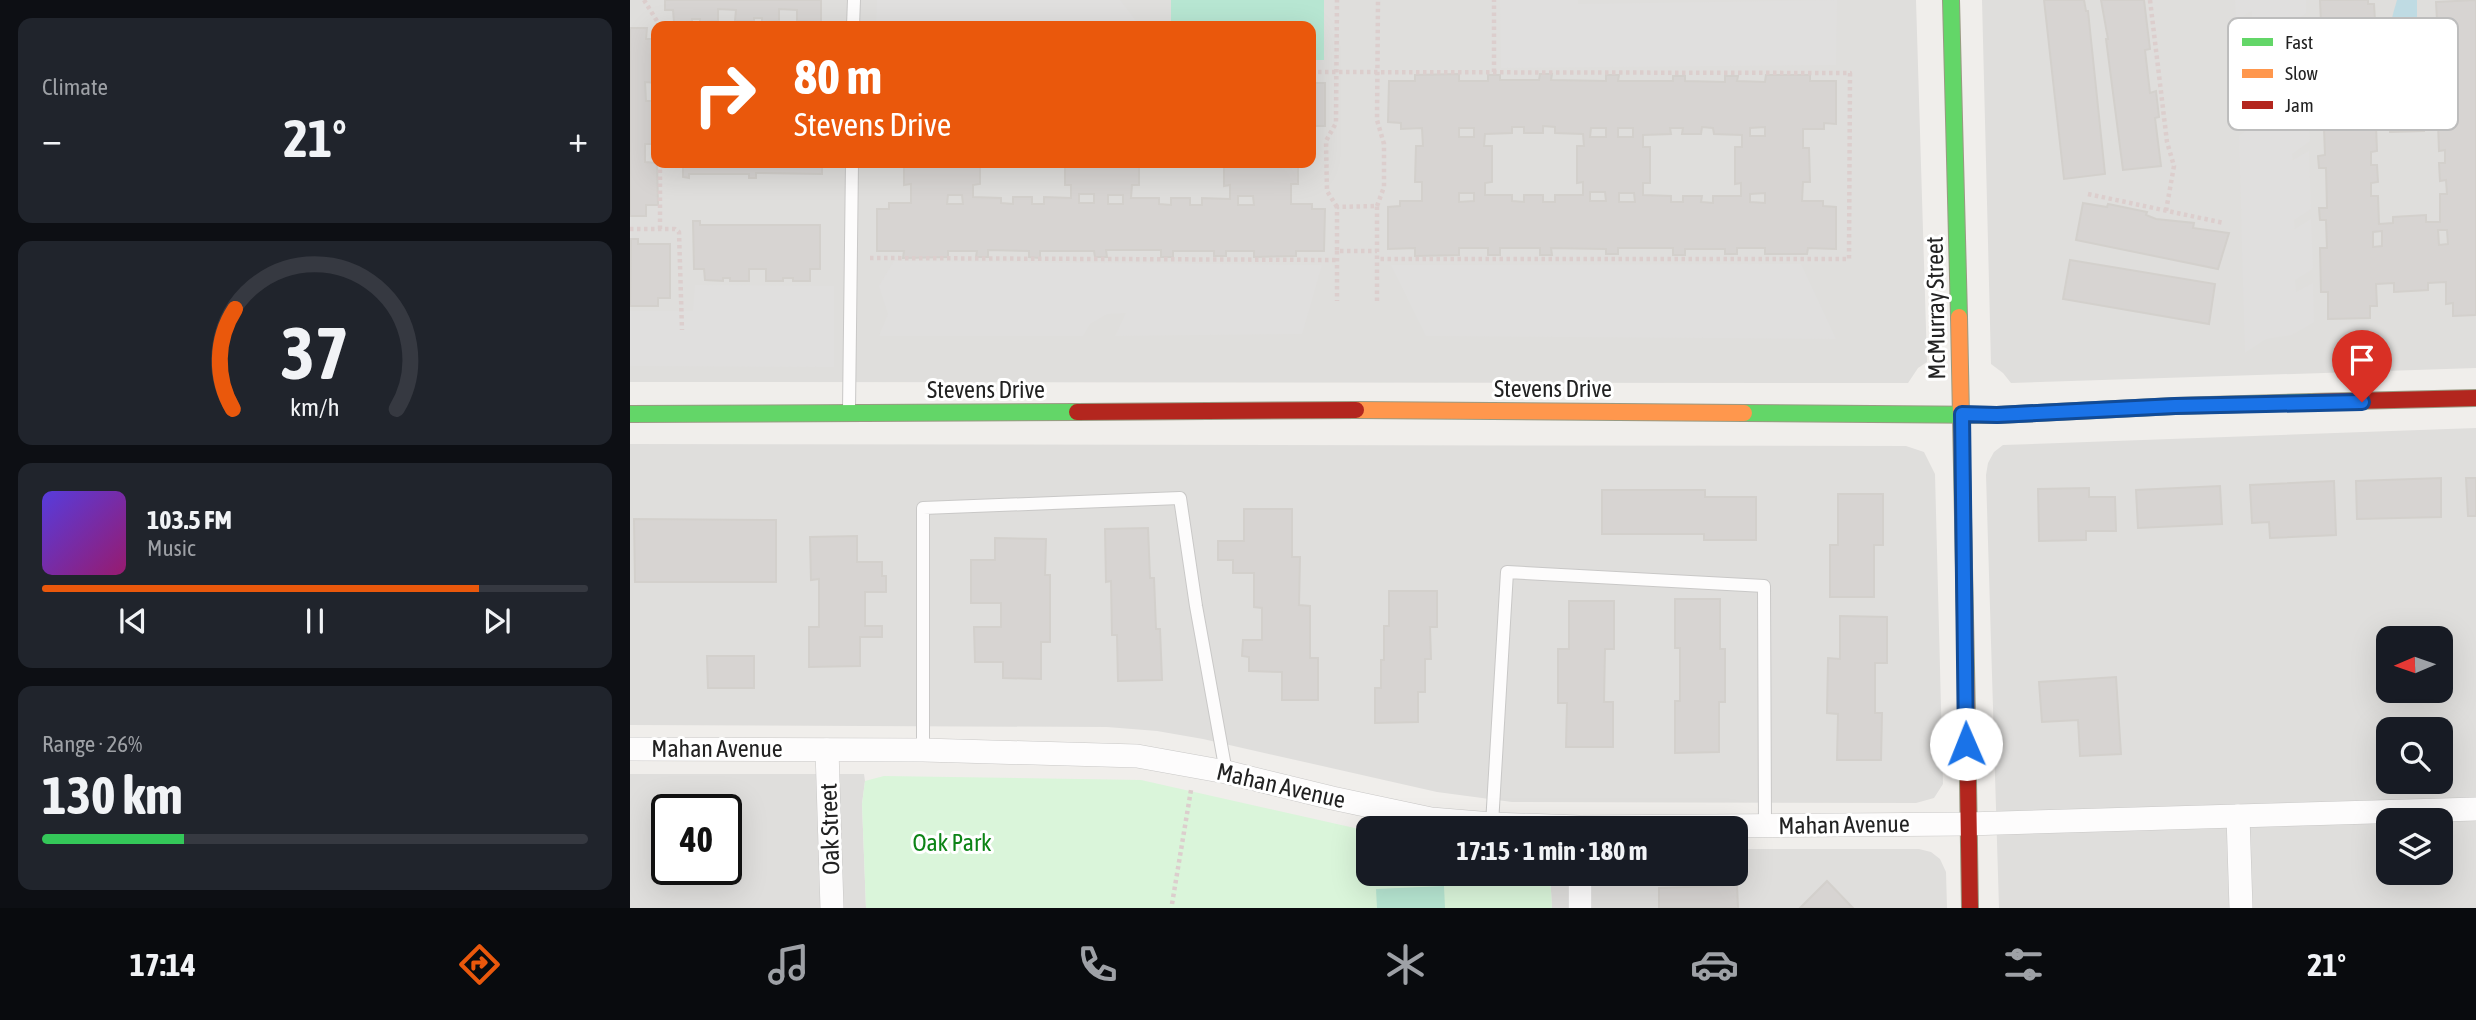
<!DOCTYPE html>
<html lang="en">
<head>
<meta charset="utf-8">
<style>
	:root { --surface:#171b24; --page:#20242c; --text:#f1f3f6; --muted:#9ea1a6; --line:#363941; --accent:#ea580c }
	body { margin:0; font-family:"Asap Condensed",sans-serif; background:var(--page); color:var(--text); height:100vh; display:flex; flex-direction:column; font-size:26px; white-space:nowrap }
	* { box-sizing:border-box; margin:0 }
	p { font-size:23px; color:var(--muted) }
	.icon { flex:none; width:38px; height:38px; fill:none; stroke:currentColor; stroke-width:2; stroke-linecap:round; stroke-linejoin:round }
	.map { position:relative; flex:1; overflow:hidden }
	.sheet { display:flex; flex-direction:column; gap:18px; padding:18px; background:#0d0f14; width:630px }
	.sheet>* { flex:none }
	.guide { position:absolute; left:21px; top:21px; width:665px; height:147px; border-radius:14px; box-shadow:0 7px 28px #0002; background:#ea580c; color:#fff; overflow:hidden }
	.needle { width:46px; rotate:268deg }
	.tools { position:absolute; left:1746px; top:626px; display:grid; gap:14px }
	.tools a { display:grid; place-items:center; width:77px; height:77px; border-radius:14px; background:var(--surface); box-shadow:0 7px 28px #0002; font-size:35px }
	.speed { position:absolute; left:21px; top:794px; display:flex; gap:14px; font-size:35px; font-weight:700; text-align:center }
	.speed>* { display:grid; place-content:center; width:91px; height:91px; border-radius:50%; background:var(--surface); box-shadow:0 7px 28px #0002; line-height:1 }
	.speed .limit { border:4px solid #111; border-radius:10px; background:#fff; color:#111 }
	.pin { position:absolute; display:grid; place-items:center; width:60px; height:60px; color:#fff; margin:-72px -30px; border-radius:50% 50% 50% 0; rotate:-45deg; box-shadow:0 0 7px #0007 }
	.pin .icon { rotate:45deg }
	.me { position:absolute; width:77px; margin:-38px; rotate:359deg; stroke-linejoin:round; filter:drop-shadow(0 0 5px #0008) }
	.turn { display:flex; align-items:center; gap:24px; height:147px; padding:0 28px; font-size:32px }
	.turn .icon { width:91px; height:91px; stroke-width:2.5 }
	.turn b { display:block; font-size:49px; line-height:60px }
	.big { font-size:52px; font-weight:700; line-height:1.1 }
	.sheet .widget { flex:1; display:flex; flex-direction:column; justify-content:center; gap:10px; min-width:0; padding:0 24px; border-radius:14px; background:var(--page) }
	.sheet .dial { align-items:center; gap:0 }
	.dial svg { height:182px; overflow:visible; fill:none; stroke:var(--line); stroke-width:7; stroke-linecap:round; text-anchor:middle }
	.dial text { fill:var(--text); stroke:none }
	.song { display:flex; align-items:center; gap:21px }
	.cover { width:84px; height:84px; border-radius:10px; background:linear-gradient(135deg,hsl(250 70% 55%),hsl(320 70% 35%)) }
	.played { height:7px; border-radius:4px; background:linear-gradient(90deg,var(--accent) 80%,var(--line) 80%) }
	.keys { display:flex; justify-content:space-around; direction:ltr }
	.heat { display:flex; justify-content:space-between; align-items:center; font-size:38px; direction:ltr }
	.charge { height:10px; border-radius:5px; background:linear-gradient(90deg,#34c759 26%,var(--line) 0) }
	.trip { position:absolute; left:726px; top:816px; width:392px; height:70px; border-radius:14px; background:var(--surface); box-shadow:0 7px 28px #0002; font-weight:700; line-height:70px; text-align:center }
	.tabs { display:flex; height:112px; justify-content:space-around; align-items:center; background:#090b0e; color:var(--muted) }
	.tabs .icon { width:49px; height:49px }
	.tabs .current { color:var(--accent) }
	.tabs b { font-size:32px; color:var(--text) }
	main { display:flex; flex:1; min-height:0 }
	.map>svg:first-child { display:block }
</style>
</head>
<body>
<main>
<section class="sheet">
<div class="widget"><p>Climate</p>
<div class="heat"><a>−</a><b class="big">21°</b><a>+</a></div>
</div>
<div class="widget dial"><svg viewBox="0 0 100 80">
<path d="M14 69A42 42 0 1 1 86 69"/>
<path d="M14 69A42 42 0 0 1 15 25" stroke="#ea580c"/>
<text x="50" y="56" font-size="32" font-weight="700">37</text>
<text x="50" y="72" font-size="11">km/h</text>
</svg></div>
<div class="widget">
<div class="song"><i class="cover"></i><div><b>103.5 FM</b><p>Music</p></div></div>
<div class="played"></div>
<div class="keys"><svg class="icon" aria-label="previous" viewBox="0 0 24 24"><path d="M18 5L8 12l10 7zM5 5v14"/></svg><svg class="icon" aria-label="pause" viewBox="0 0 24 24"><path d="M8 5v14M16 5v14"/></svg><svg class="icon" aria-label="next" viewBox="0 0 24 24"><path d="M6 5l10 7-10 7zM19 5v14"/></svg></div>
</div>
<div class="widget"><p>Range · 26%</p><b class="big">130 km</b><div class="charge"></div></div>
</section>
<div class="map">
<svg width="1846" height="908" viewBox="0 0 1846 908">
	<rect width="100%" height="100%" fill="#f0eeeb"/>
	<g fill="#dfdedc" fill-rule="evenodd">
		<path d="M0,0H1286L1297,362L1288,368L1278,383L0,382ZM26,26H681V163H26Z"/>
		<polygon points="1352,0 1846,0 1846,368 1381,383 1373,373 1361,364"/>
		<path d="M1846,428V908H1369L1356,475L1358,463L1364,452L1373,445ZM1759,639H1811V691H1759ZM1759,730H1811V782H1759ZM1759,821H1811V873H1759Z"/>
		<polygon points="0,444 1276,446 1294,452 1305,474 1313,784 1304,798 1286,803 882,802 807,792 573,739 527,731 477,727 0,725"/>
		<path d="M0,774H234L235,781L232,804L236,908H0ZM37,810H96V870H37Z"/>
		<polygon points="1106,849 1289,849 1301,852 1310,859 1316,872 1317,908 922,908 920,873 1106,873"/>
	</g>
	<polygon fill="#daf5da" points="254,776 511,780 738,831 738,873 920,873 922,908 236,908 232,804 235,781"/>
	<g fill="#b7e6d2">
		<polygon points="541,0 694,0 694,60 681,60 681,26 541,26"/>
		<polygon points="814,886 815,908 747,908 746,889"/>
	</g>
	<g fill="#e0dfde">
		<polygon points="247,0 490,0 510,26 246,26"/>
		<polygon points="870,0 948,0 948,4 1207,0 1206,65 871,68"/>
		<polygon points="1605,0 1676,0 1676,13 1660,25 1660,32 1676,23 1678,77 1661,90 1662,101 1678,90 1680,141 1662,154 1663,160 1679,151 1681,209 1664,220 1665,229 1681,219 1683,269 1665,280 1666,292 1683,283 1684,322 1662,335 1636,339 1615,353 1609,136 1624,125 1621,89 1608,98 1607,33 1622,22 1622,11 1606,20"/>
		<polygon points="264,261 692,265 672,334 485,336 496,313 477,314 460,324 453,336 249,336 258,314 249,286"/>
		<polygon points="1171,264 1206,339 796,336 761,265"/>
		<polygon points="65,285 204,286 204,367 0,366 0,311 63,311"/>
	</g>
	<path fill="#bfdbe3" d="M1767,0H1787V29L1780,39C1751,44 1763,15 1767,0Z"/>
	<g fill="#d7d4d2" stroke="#d3d0cc" stroke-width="2" fill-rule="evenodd">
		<polygon points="35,0 191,0 191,22 167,21 167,10 149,9 149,21 132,22 132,18 124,18 124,21 105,21 106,10 88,9 88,21 70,22 70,19 62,19 62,22 44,22 43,10 35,10"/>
		<polygon points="1414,0 1454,0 1456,11 1458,11 1475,174 1434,179"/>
		<polygon points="1471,0 1514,0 1520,49 1515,50 1520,93 1526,91 1529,117 1525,118 1531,166 1493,170 1476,39 1478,39"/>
		<path d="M1690,0H1738V4H1744L1745,21L1738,22L1739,35H1746V62H1760V55L1793,54L1794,61L1808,60L1807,33L1814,32V19L1807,20L1806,2L1846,0V315L1823,316V303L1816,304V282L1798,283V290L1764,292V283L1746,284L1747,306H1740V318L1698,319V292H1691L1690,248H1697L1696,220H1690L1689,208H1697L1696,168H1689L1688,156L1695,155L1693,101H1686V88H1692L1691,35H1686L1685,23H1691ZM1804,71H1813V86H1804ZM1738,72H1747L1748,87L1739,88ZM1805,100H1814V115H1805ZM1748,101L1749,116L1740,117L1739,102ZM1808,123L1809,151L1815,150V163H1809L1810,181L1816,180L1817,194H1810V222H1796V215L1763,217V223L1749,224L1748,196H1741V183L1748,182L1747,165H1741V152L1747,151L1746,126L1760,125V132L1794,131V124ZM1808,230H1817L1818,244L1809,245ZM1752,231V246L1743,247V232Z"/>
		<polygon points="0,28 17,28 16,39 26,39 26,83 15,82 16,101 26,101 26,144 15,144 15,162 27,163 28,205 16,205 16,216 0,216"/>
		<path d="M829,74V81H858V75H870V80H909L910,74H922L921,80L976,81V75H989L988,81H1043V76H1055V81L1095,82V76H1108L1107,81L1135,82L1136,75H1180V81H1206V124L1194,123V129H1173V148H1179L1180,182H1173L1172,201H1193V206L1206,207V249L1178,248L1177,254H1135V248H1107V254H1095V249H1055V255H1043V248H988V254H976V249L921,248L922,255H910V248H870V255H858V248H829V255L785,256V248L758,249V207L770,206V201H792V182H785L786,146H793L792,128L771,129V123L758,122L759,81H785V75ZM913,126L925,127V133L953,134L954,146H947V183L953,182V195H925V202H913V195H894V202L882,201V195H855V183L862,182V146H854L855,134L882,133V127H894V133H913ZM1072,127L1083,128L1084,134L1112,135V147H1105V184L1111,183V196H1083V203L1071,202L1072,196H1053V202H1041V196L1013,195V183H1020V147H1013V135L1041,134L1040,128H1053L1052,134H1071ZM1135,127V136H1120V128ZM829,128H844V137H829ZM961,128H976V137H960ZM988,128H1003V137H988ZM960,192H975L976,201H960ZM829,193H844V201L829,202ZM989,193H1004L1005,202H989ZM1135,193V203L1120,202V194Z"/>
		<polygon points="681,83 695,83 695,126 683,126 683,131 681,131"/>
		<polygon points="53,163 192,163 192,174 126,173 126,178 119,178 119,174 59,174 59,178 53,177"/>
		<path d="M274,163H350V184L343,185V197L371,198V203L383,204V197H402V204H414V197L441,198V185H435V163H509V185H502L501,198H529V204L541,205V198H560V205H572V198L600,199V185L594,186V163H668V184H661V204H682V209H695L694,251H666V256L624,257V251H596V256H584V251H543V257H531V250H476L477,257H465L464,251H410V258L399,257V251L358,250V257H346L347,251H318V257L273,258L274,251H247V209H259V203H281V184L274,185ZM449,194H464V203H449ZM318,195H332L333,204H317ZM478,195H493V204H478ZM608,196H623L624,205H608Z"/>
		<polygon points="1453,203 1477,207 1478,204 1517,212 1516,215 1526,219 1564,223 1563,228 1599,233 1588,269 1446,240"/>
		<polygon points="63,221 70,221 70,225 190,225 190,269 180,269 180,281 163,281 163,278 153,278 153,281 136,281 136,269 119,269 119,281 100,281 100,278 93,278 93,281 75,280 74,269 64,269"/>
		<polygon points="1,239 8,239 8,244 40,244 40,298 28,298 28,306 0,306"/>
		<polygon points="1440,260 1585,284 1579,324 1433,299"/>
		<polygon points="1811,478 1811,517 1727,519 1726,481"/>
		<polygon points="1836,478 1846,478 1846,516 1838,516"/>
		<polygon points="1704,481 1706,535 1640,538 1639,522 1622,523 1620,485"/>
		<polygon points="1590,486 1592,524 1508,528 1506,490"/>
		<polygon points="1459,488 1459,497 1485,497 1486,531 1456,531 1456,540 1409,541 1408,489"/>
		<polygon points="972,490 1075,490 1075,497 1126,497 1126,540 1074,540 1074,534 972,534"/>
		<polygon points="1208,494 1253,494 1253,545 1244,545 1244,597 1200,597 1200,545 1208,545"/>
		<polygon points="614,509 662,509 662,557 670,557 669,605 680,606 680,658 688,658 688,700 652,700 652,672 619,671 619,657 612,656 613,640 632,640 632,608 624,607 624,573 603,573 603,560 588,560 588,541 614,541"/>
		<polygon points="4,519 146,520 146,582 5,582"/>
		<polygon points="518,528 520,578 524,578 526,629 530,629 532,680 488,681 487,635 482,635 481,581 476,582 475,529"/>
		<polygon points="227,536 227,562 252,562 252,576 256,576 256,592 235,592 235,626 252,626 252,637 230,637 230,666 179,667 179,627 189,627 189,579 181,580 180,537"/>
		<polygon points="365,538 416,539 415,575 420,575 420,642 411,642 411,679 373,678 373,662 345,662 344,627 371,627 371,603 341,603 341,560 365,560"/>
		<polygon points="759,591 807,591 807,627 800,627 801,659 795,659 795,692 788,692 788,722 745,723 745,688 751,688 751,660 754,660 754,626 759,626"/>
		<polygon points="1045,599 1090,599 1090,649 1095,649 1095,702 1089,702 1089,752 1045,753 1045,701 1050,701 1050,648 1045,648"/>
		<polygon points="939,601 984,601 984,649 975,649 974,702 983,702 983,747 936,747 937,703 928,703 928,649 939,649"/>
		<polygon points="1210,616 1257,617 1257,663 1245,663 1245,713 1252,713 1251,760 1207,760 1208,714 1197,713 1198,658 1210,659"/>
		<polygon points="77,656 124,656 124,688 78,688"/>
		<polygon points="1486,677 1491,754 1450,756 1448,720 1412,722 1409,682"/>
		<polygon points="1197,881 1223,908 1170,908"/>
		<polygon points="1107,885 1108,908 1029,908 1029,888"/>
	</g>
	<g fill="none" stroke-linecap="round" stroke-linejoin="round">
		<defs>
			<g id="lane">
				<polyline points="223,26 224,0"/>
				<polyline points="219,410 222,163"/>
				<polyline points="293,750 293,508 550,498 566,606 596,772"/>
				<polyline points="862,824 877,572 1134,586 1135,826"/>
			</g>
			<g id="street">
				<polyline points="0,749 293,750 507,756 596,772 702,798 801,819 862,824 949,827 1337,824 1846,809"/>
				<polyline points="197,750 202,908"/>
				<polyline points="1608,816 1611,908"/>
				<polyline points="950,873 950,908"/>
			</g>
			<g id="fast">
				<polyline points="1321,0 1329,317"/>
				<polyline points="1114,413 1367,415 1545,406 1681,402"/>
				<polyline points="0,414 447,412"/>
			</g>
			<g id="slow">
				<polyline points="1329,317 1337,718"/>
				<polyline points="726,410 1114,413"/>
			</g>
			<g id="jam">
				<polyline points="1681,402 1846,398"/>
				<polyline points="447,412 726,410"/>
				<polyline points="1337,718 1340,908"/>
			</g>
		</defs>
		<use href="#lane" stroke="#c9c8c7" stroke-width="14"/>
		<use href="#street" stroke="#c9c8c7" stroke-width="24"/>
		<use href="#fast" stroke="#999a82" stroke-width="18"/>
		<use href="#slow" stroke="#999a82" stroke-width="18"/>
		<use href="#jam" stroke="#999a82" stroke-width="18"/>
		<g stroke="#dccecd" stroke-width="4.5" stroke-dasharray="3.5 3.5" stroke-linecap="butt">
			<polyline points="14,0 30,26"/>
			<polyline points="1520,0 1537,142 1544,166 1536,211"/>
			<polyline points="681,72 1220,73 1219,259 747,259"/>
			<polyline points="864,72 864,0"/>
			<polyline points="1458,194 1594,223"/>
			<polyline points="747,206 754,187 754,144 747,120 748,0"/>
			<polyline points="707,207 697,191 696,141 706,123 707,0"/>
			<polyline points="0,229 45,229 49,232 52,330"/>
			<polyline points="30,229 30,163"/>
			<polyline points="707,251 707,301"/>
			<polyline points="240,258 707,260"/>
			<polyline points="747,301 747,206 707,207 707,251 747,251"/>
			<polyline points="542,904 561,790"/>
		</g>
		<use href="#lane" stroke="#fdfcfc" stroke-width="12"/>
		<use href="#street" stroke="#fdfcfc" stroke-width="23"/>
		<use href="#fast" stroke="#63d668" stroke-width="16"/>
		<use href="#slow" stroke="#ff974d" stroke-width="16"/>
		<use href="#jam" stroke="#b3261e" stroke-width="16"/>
	</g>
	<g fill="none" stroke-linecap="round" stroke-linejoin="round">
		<defs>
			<polyline id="route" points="1336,744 1332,414 1367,415 1545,406 1732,402"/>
		</defs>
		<use href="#route" stroke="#114b97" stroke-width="18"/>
		<use href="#route" stroke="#1a73e8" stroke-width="12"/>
	</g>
	<g text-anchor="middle" stroke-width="6" stroke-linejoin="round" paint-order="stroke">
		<g font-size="24" fill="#222" stroke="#fff">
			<text transform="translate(1306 308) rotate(-91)" y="8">McMurray Street</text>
			<text x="923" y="397">Stevens Drive</text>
			<text x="356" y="398">Stevens Drive</text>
			<text x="87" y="757">Mahan Avenue</text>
			<text transform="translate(651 786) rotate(13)" y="8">Mahan Avenue</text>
			<text transform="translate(1214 825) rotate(-1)" y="8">Mahan Avenue</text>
			<text transform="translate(200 829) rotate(-92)" y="8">Oak Street</text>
		</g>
		<g font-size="24" fill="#0c8416" stroke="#fff">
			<text x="322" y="851">Oak Park</text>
		</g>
	</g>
	<rect x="1598" y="18" width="230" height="112" rx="10" fill="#fff" stroke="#bdbdbd" stroke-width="2"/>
	<rect x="1612" y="38" width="31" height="8" fill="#63d668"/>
	<rect x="1612" y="69" width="31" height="9" fill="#ff974d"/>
	<rect x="1612" y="101" width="31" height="8" fill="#b3261e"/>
	<g font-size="19" fill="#222">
		<text x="1655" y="49">Fast</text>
		<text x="1655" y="80">Slow</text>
		<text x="1655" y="112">Jam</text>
	</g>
</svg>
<div class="tools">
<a><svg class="needle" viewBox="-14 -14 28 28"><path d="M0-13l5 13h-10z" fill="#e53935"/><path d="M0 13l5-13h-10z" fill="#9ea1a6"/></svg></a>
<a><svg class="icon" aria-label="search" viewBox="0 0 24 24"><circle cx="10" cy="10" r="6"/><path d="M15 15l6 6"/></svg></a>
<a><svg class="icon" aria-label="layers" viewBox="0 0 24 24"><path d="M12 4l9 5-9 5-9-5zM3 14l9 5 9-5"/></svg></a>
</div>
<div class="speed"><div class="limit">40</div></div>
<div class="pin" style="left:1732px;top:402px;background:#d93025"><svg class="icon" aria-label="arrive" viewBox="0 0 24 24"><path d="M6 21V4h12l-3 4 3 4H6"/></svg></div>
<svg class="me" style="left:1336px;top:744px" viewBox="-20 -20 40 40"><circle r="19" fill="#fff"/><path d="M0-13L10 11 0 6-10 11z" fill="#1a73e8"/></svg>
<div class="trip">17:15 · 1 min · 180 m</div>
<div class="guide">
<div class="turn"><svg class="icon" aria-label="right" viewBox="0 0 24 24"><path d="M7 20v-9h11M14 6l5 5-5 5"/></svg><div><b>80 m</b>Stevens Drive</div></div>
</div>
</div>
</main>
<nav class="tabs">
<b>17:14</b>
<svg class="icon current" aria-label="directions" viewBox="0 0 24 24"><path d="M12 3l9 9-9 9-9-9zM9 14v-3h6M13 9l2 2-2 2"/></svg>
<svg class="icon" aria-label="music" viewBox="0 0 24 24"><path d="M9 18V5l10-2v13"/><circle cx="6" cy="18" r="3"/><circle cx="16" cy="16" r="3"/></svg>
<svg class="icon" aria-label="phone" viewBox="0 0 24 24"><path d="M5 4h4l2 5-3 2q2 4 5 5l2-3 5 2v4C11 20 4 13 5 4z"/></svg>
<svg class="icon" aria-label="climate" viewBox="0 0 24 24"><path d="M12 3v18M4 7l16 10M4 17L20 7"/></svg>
<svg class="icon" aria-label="car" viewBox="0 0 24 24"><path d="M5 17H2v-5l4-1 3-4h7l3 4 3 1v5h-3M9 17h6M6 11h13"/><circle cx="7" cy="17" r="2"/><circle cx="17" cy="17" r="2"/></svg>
<svg class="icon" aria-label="filters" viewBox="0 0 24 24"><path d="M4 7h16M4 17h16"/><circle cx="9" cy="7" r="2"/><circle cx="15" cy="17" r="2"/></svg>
<b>21°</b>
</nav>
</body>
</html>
